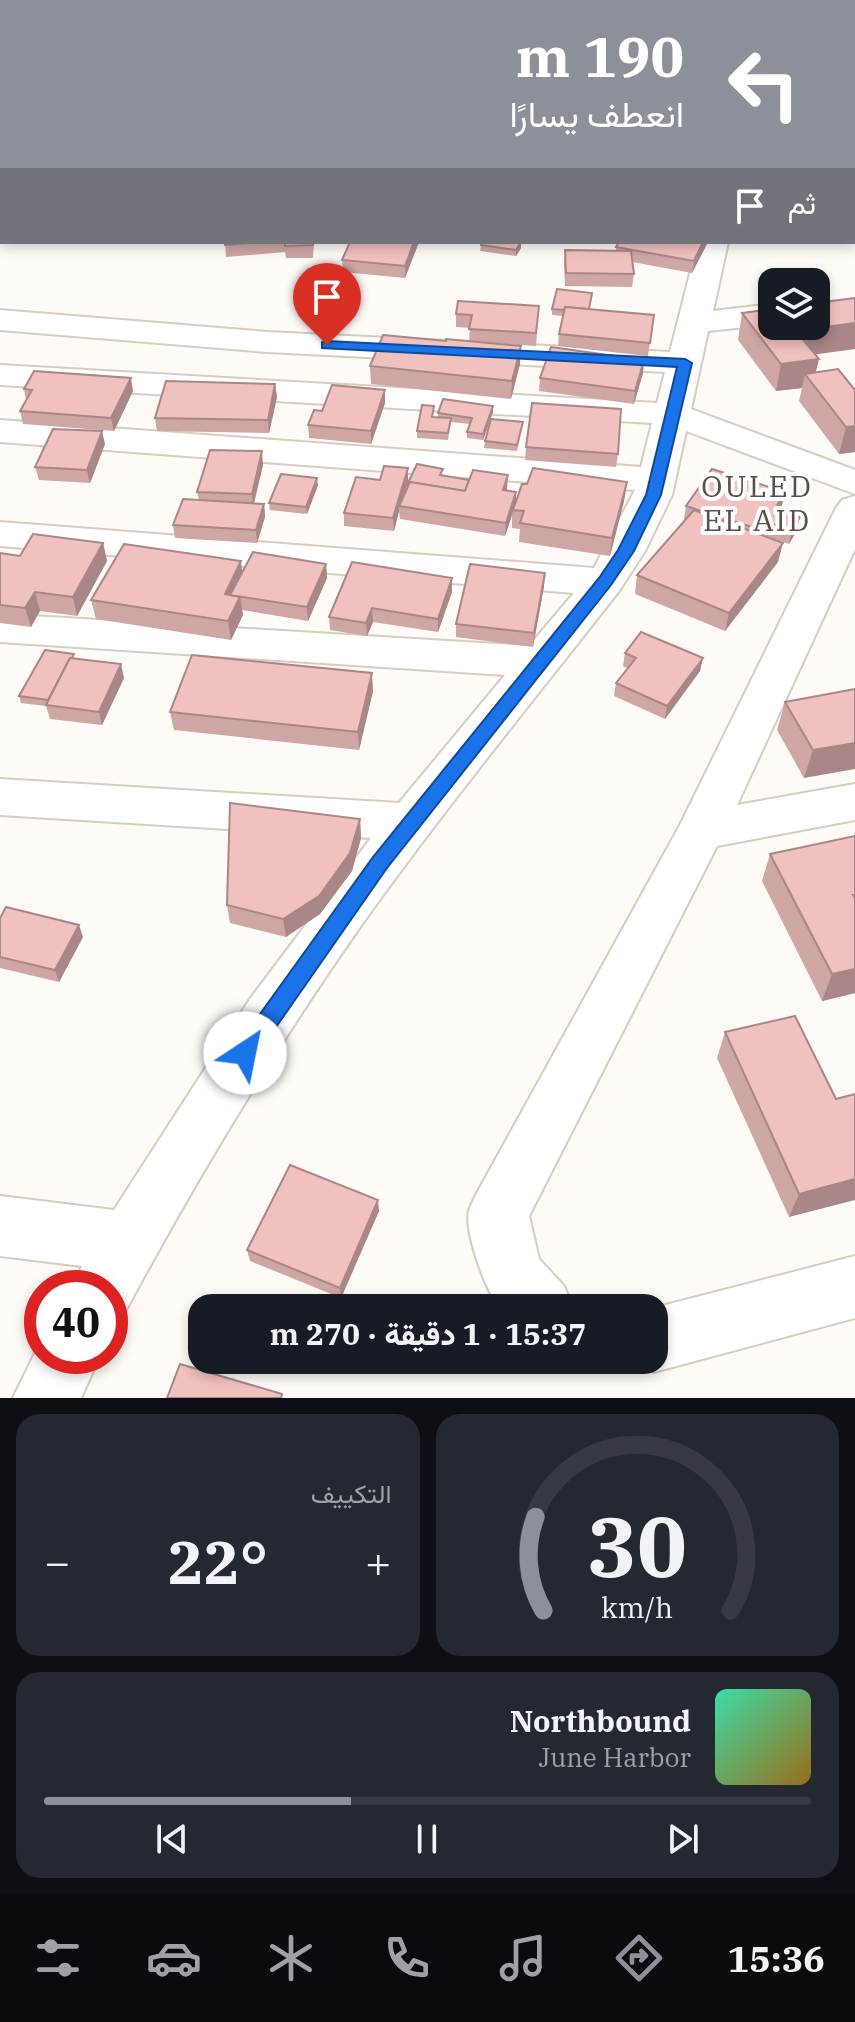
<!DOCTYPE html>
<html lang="ar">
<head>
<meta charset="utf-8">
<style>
	:root { --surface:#171b24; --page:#242831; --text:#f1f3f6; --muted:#9ea1a6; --line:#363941; --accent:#8c9099 }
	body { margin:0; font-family:"IBM Plex Serif",Vazirmatn,serif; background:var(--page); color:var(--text); direction:rtl; height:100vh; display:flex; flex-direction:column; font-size:30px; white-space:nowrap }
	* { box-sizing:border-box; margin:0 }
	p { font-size:26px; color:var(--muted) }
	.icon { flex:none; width:44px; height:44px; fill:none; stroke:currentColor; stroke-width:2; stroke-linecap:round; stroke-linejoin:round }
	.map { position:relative; height:1398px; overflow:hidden; direction:ltr }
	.sheet { display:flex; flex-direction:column; gap:16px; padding:16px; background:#0d0f14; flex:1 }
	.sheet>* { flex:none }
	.guide { position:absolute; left:0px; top:0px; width:856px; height:244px; box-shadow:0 4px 12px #0003; direction:rtl; background:#8c9099; color:#fff; overflow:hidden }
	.controls { position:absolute; left:758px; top:268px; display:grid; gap:16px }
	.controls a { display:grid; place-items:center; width:72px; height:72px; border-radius:16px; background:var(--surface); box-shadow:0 4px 12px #0003; font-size:40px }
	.speed { position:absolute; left:24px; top:1270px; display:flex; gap:16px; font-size:40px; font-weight:700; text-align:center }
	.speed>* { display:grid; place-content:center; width:104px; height:104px; border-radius:50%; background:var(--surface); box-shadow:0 4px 12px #0003; line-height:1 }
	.speed .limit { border:12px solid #d22; background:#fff; color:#111 }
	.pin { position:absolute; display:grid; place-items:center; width:68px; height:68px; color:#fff; margin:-82px -34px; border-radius:50% 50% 50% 0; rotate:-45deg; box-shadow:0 0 8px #0007 }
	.pin .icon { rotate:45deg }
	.me { position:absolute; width:88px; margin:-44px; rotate:34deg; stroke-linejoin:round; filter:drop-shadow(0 0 6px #0008) }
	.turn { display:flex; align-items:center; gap:28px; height:168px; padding:0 40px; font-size:36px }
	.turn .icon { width:104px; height:104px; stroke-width:2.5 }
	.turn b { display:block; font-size:56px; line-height:68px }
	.then { display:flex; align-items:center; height:76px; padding:0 40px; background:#0003; gap:16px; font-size:30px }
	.big { font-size:60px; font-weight:800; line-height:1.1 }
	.sheet .widget { flex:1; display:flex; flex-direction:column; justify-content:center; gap:12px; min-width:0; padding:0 28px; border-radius:24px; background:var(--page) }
	.sheet .dial { align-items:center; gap:0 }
	.dial svg { height:208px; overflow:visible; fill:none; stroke:var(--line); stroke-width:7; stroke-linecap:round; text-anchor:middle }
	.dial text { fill:var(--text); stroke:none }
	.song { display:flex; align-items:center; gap:24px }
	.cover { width:96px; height:96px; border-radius:12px; background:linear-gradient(135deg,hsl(160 70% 55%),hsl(40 70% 35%)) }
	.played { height:8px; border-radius:4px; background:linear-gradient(90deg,var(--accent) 40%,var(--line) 40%) }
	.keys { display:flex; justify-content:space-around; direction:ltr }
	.heat { display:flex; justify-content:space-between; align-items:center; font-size:44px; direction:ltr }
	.sheet .tiles { flex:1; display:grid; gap:16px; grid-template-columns:1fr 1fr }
	.widget:last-child { grid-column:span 2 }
	.trip { position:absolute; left:188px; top:1294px; width:480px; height:80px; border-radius:24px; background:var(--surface); box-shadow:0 4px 12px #0003; font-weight:800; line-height:80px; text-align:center; direction:rtl }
	.menu { display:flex; height:128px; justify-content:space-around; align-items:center; background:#090b0e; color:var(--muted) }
	.menu .icon { width:56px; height:56px }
	.menu .active { color:var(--accent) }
	.menu b { font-size:36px; color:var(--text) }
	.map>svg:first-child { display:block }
</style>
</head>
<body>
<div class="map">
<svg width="855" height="1398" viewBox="0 0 855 1398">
	<rect width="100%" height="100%" fill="#fefaf5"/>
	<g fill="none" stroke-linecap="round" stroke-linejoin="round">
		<defs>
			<g id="minor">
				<polygon points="855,21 855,36 854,36 854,21"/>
				<rect x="0" y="68" width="2" height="14"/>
				<rect x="854" y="70" width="1" height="14"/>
				<path d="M698,242H728L713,311L772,304V324L708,331L691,409L855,470V494L686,431L672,495L645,551L619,591C532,702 442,812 360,927C274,1050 197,1178 126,1310L110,1317V1288H73L82,1266L0,1256V1196L114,1210L250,999L371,838L0,815V779L399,803L505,675L0,642V614L529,646L574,593L0,546V522L594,568L635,490L0,442V420L641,467L652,423L0,385V365L657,403L665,372L267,352L0,330V310L267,332L670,352Z"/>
				<path d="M855,496V549L737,805L855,784V820L717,846L529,1216L539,1259L564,1286L573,1308H500C486,1292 464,1231 469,1211C471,1205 474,1199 477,1193L680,825L836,508L842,500Z"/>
				<polygon points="855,1256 855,1318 654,1372 631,1363 630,1360 654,1360 654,1308"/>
				<polygon points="42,1339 42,1356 100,1356 81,1398 13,1398"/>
			</g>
		</defs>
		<use href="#minor" stroke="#d6ccbf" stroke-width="4"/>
		<use href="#minor" fill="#fff" fill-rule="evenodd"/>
	</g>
	<g fill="#cea6a4">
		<polygon points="225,242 314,242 313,258 286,258 285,252 226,257"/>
		<polygon points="350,242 419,242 405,278 343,272 342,260"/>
		<polygon points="619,242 708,242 692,273 632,262 634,274 632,287 565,286 564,262 565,250 616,251 616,247"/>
		<polygon points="481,245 521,248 516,256 480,251"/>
		<polygon points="539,306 536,346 491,343 520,364 511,399 371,384 370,366 446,341 469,341 470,328 456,327 456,314"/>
		<polygon points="552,309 589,309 654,315 648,356 558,346 559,334 563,316 552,315"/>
		<polygon points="742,313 815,354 816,373 855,390 855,452 839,454 799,401 802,388 776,391 738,340"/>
		<polygon points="644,360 643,373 634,404 539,391 540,378"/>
		<polygon points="275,384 277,397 269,433 157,431 155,418"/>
		<polygon points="24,389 133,391 114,431 23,424 20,411 26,400"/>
		<polygon points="385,403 371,444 309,438 308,425 322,411"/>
		<polygon points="434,406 433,417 438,417 438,413 493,406 493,412 483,440 467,438 467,432 470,424 451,422 448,440 417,438 417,431"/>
		<polygon points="522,429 517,451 484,448 485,441"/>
		<polygon points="105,444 90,483 39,480 35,467"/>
		<polygon points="526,447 618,454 616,467 525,460"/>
		<polygon points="263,465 254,503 264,504 265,517 257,543 175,538 173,525 199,500 197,492"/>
		<polygon points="408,468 408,481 443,476 507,489 506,491 516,501 527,484 627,482 624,501 610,556 519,542 520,529 512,528 512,515 505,536 400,519 399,511 394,531 344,526 344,513 380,480"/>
		<polygon points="318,485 307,514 270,510 269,503"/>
		<polygon points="785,492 782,505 779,510 800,517 797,530 789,544 763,535 778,562 725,631 635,594 637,575 686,519 684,519 686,506"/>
		<polygon points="103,543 107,561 77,616 40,611 31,627 0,623 0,553 20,556"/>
		<polygon points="326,564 327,578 308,621 242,610 243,615 231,640 96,619 91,600 242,572"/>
		<polygon points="544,586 533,647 456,637 456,624"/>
		<polygon points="452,592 438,632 373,622 367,636 330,630 329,617"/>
		<polygon points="625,653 700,671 665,719 614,696 616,683 627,668 623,666"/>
		<polygon points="124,678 102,725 50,719 46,706 21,703 19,696"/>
		<polygon points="855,689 804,778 777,730 785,702"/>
		<polygon points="373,691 359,750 174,730 170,712"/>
		<polygon points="360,819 361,838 352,871 320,914 286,937 230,923 227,905"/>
		<polygon points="770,854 855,993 822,1001 762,881"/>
		<polygon points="0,918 83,937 59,982 0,968"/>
		<polygon points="725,1032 836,1099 855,1094 789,1217 717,1058"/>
		<polygon points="379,1211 341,1298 250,1261 247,1250"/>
	</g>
	<g fill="#a88786">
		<polygon points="2,191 2,211 0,216 0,196"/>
		<polygon points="414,242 419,242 405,278 405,266"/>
		<polygon points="521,242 521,248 516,256 516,250"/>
		<polygon points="703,242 708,242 692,273 694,261"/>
		<polygon points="855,323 855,349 790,358 796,331"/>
		<polygon points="521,346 520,364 511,399 512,381"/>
		<polygon points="819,359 813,384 805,374 802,388 776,391 781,364"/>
		<polygon points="644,360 643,373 634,404 635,391"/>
		<polygon points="131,378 133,391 114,431 111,418"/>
		<polygon points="275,384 277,397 269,433 268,420"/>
		<polygon points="385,390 385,403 371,444 371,431"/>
		<polygon points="493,406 493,412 483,440 483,434"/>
		<polygon points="855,426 855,452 839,454 846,427"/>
		<polygon points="102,431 105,444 90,483 87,470"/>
		<polygon points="262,451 263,465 253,507 252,494"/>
		<polygon points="408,468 408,481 401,506 399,506 399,511 394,531 393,518"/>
		<polygon points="508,475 507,489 502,504 503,490"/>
		<polygon points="317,478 318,485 307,514 306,507"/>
		<polygon points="627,482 624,501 610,556 612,538"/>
		<polygon points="516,492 516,506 513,510 512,515 505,536 506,523"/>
		<polygon points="785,492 782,505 772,522 775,509"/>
		<polygon points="264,504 265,517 257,543 256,530"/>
		<polygon points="800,517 797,530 789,544 792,530"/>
		<polygon points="766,522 763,535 758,543 761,530"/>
		<polygon points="103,543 107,561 77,616 73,597"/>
		<polygon points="783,543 778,562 725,631 729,613"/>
		<polygon points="241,561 243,580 236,596 225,594"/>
		<polygon points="326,564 327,578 308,621 307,607"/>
		<polygon points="545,573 544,586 533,647 534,633"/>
		<polygon points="452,578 452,592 438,632 438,619"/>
		<polygon points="35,592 40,611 31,627 25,608"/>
		<polygon points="240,597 243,615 231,640 228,621"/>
		<polygon points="372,608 373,622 367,636 366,623"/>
		<polygon points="703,658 700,671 665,719 667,706"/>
		<polygon points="121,664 124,678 102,725 99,712"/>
		<polygon points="372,673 373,691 359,750 358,732"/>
		<polygon points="855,743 855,769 804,778 813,750"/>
		<polygon points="360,819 361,838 352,871 320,914 286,937 283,919"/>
		<polygon points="79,925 83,937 59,982 55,970"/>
		<polygon points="855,969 855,993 822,1001 832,974"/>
		<polygon points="855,1179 855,1200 789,1217 799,1194"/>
		<polygon points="378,1200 379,1211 341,1298 340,1288"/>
	</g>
	<g fill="#f0c1bf" stroke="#a88786" stroke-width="2">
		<rect x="0" y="141" width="2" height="15"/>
		<polygon points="0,159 2,159 2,191 0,196"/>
		<polygon points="225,242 259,242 225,245"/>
		<polygon points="285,242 313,242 313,245 285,246"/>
		<polygon points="350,242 414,242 405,266 342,260"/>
		<polygon points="482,242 521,242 516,250 481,245"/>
		<polygon points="619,242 703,242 694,261 616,247"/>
		<polygon points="565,250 631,251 634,274 566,273"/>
		<polygon points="557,289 592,293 589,309 565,307 564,310 552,309"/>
		<polygon points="855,298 855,323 796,331 819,359 781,364 742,313 772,309 772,326 816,326 816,303"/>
		<polygon points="458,301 539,306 536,333 469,329 472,315 456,314"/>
		<polygon points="565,307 654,315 650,343 559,334"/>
		<polygon points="383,335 446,341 446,339 521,346 512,381 370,366"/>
		<polygon points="551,347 644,360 635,391 540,378"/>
		<polygon points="838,369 855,390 855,426 846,427 805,374"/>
		<polygon points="34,371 131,378 111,418 20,411 32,390 24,389"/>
		<polygon points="166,381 275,384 268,420 155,418"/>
		<polygon points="332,385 385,390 371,431 308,425 314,410 322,411"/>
		<polygon points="443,399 493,406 483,434 467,432 472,418 438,413"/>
		<polygon points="532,403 621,409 618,454 526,447"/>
		<polygon points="422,405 434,406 432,417 451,418 448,433 417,431"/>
		<polygon points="491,419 523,422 517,445 485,441"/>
		<polygon points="53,429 102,431 87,470 35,467"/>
		<polygon points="210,450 262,451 252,494 197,492"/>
		<polygon points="417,464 443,469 440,475 469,480 465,491 410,482 408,486 407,485"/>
		<polygon points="384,466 408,468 393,518 344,513 356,477 380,480"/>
		<polygon points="533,468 627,482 612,538 520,523 524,511 513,510 522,484 527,484"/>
		<polygon points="712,469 785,492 775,509 800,517 792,530 766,522 761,530 686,506"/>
		<polygon points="473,470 508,475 503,490 516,492 506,523 399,506 410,482 465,491"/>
		<polygon points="281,474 317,478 306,507 269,503"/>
		<polygon points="183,499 264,504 256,530 173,525"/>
		<polygon points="694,510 783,543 729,613 637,575"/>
		<polygon points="33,534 103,543 73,597 35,592 25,608 0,605 0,553 20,556"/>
		<polygon points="124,544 241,561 225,594 240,597 228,621 91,600"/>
		<polygon points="253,552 326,564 307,607 230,595"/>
		<polygon points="352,562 452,578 438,619 372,608 366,623 329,617"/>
		<polygon points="470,564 545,573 534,633 456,624"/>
		<polygon points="641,632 703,658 667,706 616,683 636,658 625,653"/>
		<polygon points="45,650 74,654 72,658 70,658 48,700 19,696"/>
		<polygon points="192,655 372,673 358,732 170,712"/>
		<polygon points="70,658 121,664 99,712 46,705"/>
		<polygon points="855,689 855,743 813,750 785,702"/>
		<polygon points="230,803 360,819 350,853 319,896 283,919 227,905"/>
		<polygon points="855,836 855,895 853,895 855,898 855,969 832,974 770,854"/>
		<polygon points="6,907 79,925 55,970 0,957 0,918"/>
		<polygon points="795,1016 836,1099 855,1094 855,1179 799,1194 725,1032"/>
		<polygon points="290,1165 378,1200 340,1288 247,1250"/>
		<polygon points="180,1364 282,1394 281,1398 167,1398"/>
	</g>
	<polygon fill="#1a73e8" stroke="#114b97" stroke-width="2" points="327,341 685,359 692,363 661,495 634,551 611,585 387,868 253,1060 245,1063 237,1060 234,1053 237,1046 373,857 599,578 618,550 646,495 677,367 322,348 322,342"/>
	<g text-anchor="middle" stroke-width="8" stroke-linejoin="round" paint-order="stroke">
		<g font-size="30" letter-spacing="2" fill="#5a5146" stroke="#fff">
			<text x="757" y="497">OULED<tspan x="757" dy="34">EL AID</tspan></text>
		</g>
	</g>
</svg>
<div class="controls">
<a><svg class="icon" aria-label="layers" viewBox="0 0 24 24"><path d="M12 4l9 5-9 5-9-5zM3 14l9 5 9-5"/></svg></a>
</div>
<div class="speed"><div class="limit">40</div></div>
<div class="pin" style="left:327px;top:345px;background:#d93025"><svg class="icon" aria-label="arrive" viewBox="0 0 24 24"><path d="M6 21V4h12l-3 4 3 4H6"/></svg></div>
<svg class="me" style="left:245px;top:1053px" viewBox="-20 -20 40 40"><circle r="19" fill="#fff"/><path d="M0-13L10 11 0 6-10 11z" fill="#1a73e8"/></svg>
<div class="trip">15:37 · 1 دقيقة · 270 m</div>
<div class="guide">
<div class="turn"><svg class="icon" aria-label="left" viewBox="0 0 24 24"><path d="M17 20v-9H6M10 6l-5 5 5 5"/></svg><div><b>190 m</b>انعطف يسارًا</div></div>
<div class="then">ثم<svg class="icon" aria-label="arrive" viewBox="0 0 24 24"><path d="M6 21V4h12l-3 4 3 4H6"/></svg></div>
</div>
</div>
<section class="sheet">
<div class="tiles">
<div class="widget dial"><svg viewBox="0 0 100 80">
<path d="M14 69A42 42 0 1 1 86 69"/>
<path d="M14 69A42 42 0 0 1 11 33" stroke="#8c9099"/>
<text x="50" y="56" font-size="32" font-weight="700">30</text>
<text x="50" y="72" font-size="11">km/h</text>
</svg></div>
<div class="widget"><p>التكييف</p>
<div class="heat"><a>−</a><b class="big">22°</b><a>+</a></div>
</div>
<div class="widget">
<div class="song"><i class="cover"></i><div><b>Northbound</b><p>June Harbor</p></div></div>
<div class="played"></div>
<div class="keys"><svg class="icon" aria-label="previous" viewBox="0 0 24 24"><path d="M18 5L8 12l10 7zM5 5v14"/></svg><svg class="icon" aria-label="pause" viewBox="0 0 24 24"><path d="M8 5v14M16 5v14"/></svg><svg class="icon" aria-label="next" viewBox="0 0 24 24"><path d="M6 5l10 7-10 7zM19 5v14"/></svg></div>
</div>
</div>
</section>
<nav class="menu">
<b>15:36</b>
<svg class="icon active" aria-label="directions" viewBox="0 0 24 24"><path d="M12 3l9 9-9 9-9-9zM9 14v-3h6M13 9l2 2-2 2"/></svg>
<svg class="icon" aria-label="music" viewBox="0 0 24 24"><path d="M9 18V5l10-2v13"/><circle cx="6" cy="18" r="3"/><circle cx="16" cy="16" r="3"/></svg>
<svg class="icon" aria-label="phone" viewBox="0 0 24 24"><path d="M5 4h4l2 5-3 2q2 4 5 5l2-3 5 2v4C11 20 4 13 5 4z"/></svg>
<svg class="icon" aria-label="climate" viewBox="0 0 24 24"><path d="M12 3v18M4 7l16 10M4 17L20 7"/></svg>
<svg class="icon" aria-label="car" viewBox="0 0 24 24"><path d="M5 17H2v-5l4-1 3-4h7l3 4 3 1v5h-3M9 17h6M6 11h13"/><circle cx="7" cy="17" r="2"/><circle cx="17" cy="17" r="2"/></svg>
<svg class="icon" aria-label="filters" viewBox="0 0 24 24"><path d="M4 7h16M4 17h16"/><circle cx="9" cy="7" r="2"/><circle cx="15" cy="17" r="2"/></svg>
</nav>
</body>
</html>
